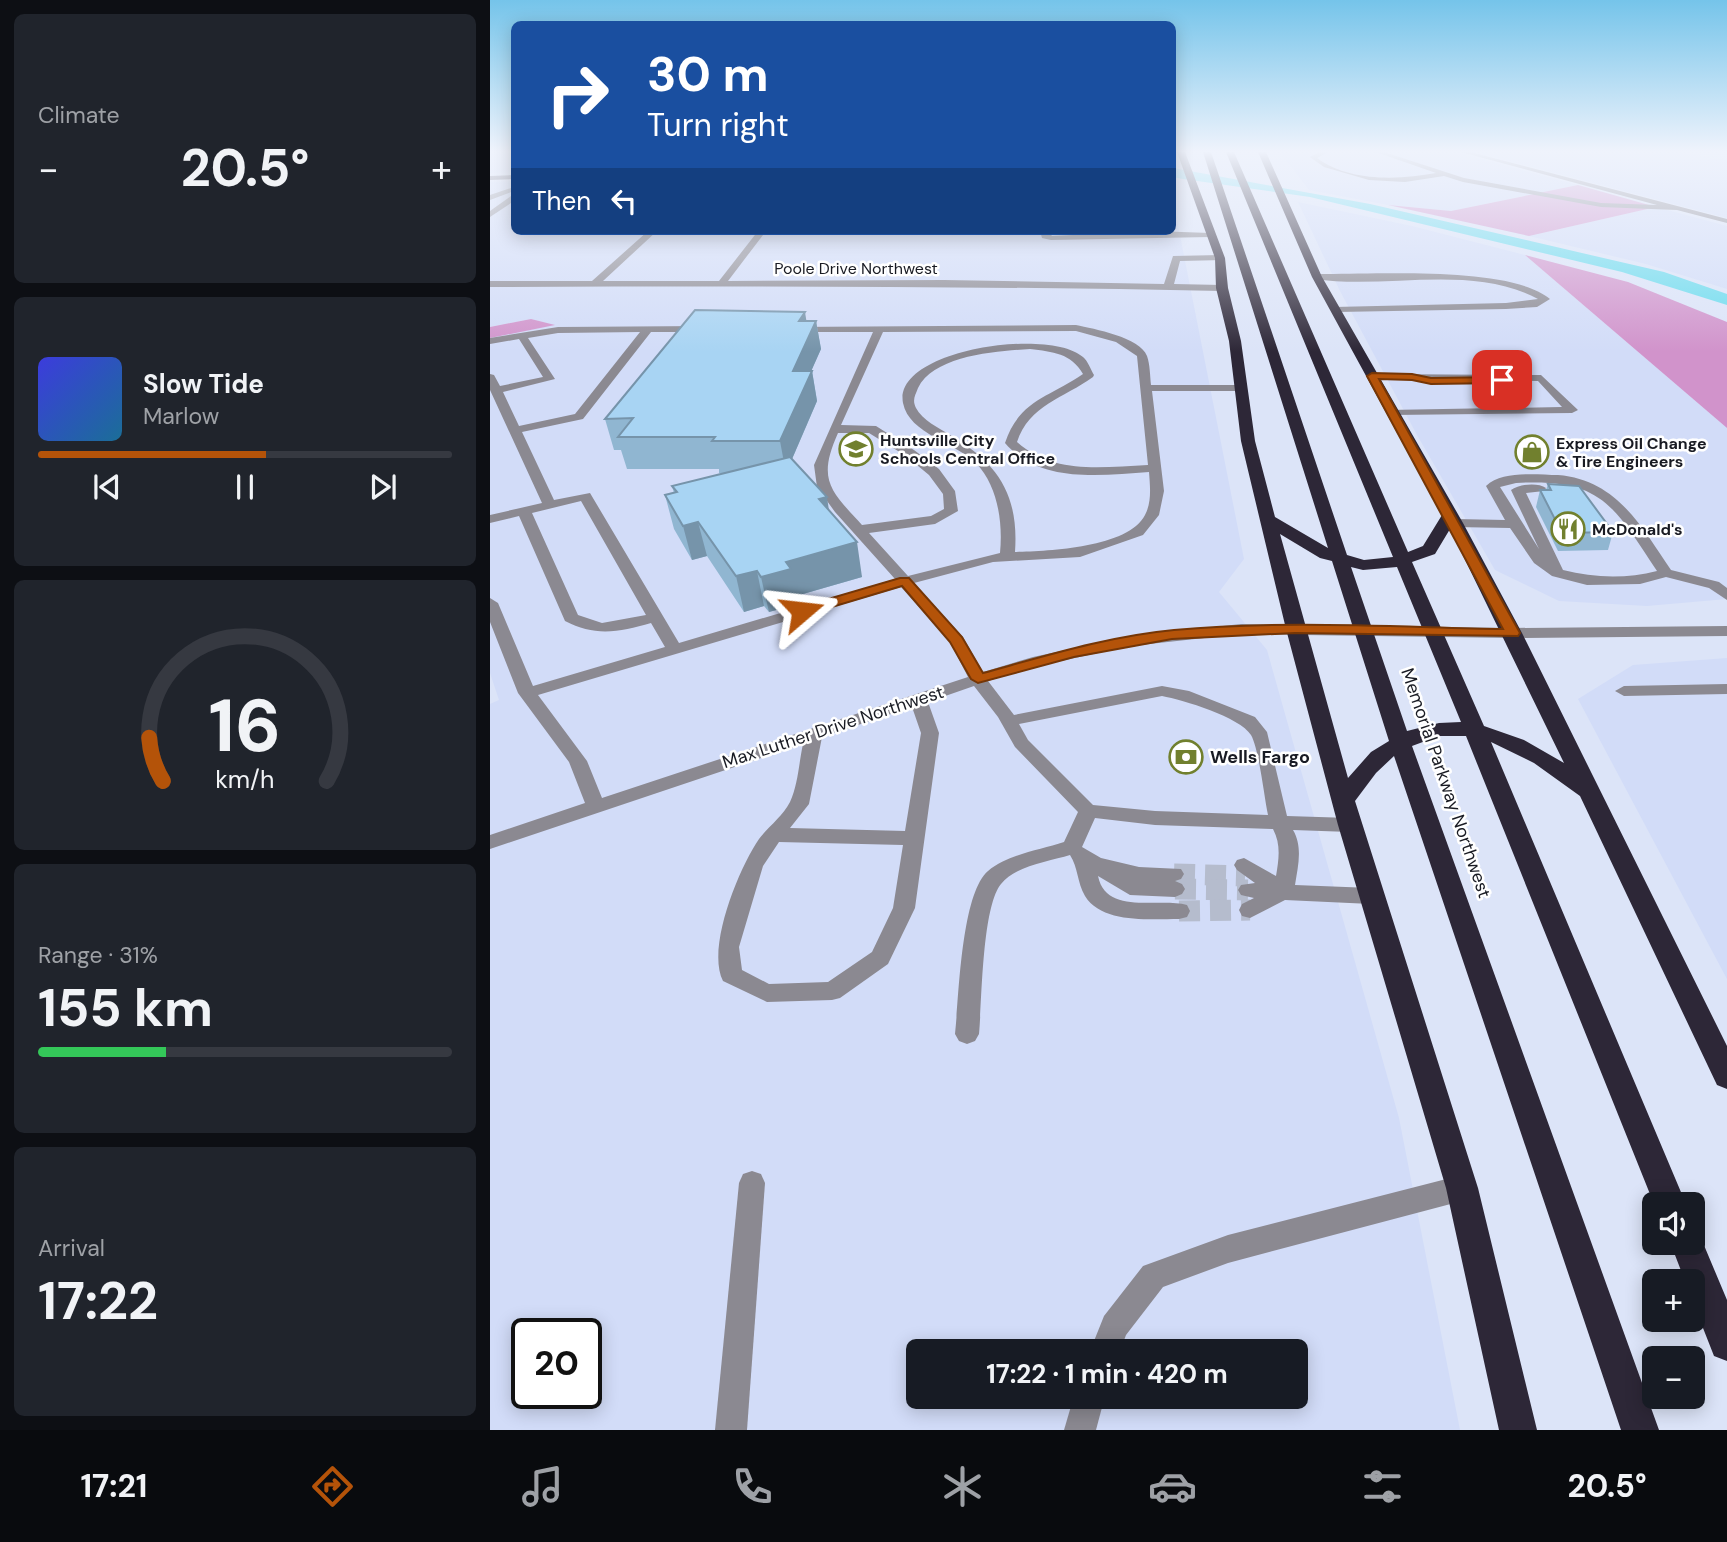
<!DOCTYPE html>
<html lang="en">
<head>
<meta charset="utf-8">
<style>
	:root { --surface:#171b24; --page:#20242c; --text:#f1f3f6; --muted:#9ea1a6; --line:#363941; --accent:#b45309 }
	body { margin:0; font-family:"DM Sans",sans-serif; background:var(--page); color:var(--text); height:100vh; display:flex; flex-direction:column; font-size:26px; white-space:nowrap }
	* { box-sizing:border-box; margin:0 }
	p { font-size:23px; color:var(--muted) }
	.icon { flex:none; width:38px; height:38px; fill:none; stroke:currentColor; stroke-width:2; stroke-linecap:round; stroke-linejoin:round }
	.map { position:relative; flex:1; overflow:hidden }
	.panel { display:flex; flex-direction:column; gap:14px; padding:14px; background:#0d0f14; width:490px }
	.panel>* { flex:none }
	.banner { position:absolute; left:21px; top:21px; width:665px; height:214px; border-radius:10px; box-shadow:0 4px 18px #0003; background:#1a4fa0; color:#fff; overflow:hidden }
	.controls { position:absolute; left:1152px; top:1192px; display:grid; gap:14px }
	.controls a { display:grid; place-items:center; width:63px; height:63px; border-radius:10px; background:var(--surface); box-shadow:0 4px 18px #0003; font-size:35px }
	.speed { position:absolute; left:21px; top:1318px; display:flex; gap:14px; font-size:35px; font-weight:700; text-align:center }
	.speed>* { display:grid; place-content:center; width:91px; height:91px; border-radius:50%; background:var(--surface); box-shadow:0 4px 18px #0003; line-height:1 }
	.speed .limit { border:4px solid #111; border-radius:10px; background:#fff; color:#111 }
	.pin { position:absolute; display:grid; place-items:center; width:60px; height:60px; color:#fff; margin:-30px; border-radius:14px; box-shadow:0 4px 10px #0006 }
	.me { position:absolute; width:77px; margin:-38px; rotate:73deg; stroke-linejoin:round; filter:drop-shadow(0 0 5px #0008) }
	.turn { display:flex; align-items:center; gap:24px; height:147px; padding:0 21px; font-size:32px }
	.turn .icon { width:91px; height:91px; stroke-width:2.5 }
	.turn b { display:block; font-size:49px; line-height:60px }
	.then { display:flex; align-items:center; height:66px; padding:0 21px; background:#0003; gap:14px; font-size:26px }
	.big { font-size:52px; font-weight:700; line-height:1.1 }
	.panel .tile { flex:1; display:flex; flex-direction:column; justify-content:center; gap:10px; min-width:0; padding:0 24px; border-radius:10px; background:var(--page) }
	.panel .dial { align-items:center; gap:0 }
	.dial svg { height:182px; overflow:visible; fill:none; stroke:var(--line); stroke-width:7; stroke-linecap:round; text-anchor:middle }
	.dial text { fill:var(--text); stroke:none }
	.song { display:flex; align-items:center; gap:21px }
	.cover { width:84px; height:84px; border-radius:10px; background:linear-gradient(135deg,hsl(240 70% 55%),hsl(200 70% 35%)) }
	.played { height:7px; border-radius:4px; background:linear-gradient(90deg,var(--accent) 55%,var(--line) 55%) }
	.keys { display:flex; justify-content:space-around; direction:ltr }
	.heat { display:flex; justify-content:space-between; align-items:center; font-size:38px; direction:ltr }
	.charge { height:10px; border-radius:5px; background:linear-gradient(90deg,#34c759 31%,var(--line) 0) }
	.trip { position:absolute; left:416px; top:1339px; width:402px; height:70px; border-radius:10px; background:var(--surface); box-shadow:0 4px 18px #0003; font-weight:700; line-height:70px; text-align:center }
	.tabs { display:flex; height:112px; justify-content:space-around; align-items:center; background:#090b0e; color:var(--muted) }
	.tabs .icon { width:49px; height:49px }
	.tabs .selected { color:var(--accent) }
	.tabs b { font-size:32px; color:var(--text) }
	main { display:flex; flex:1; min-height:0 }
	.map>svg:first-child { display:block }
</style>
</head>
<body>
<main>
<section class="panel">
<div class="tile"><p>Climate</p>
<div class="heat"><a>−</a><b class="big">20.5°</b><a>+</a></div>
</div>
<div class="tile">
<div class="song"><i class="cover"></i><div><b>Slow Tide</b><p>Marlow</p></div></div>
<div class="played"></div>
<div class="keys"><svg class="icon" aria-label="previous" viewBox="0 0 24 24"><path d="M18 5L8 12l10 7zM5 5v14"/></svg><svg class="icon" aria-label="pause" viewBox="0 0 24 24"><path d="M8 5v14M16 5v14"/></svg><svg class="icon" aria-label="next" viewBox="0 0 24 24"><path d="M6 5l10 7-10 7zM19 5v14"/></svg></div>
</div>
<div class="tile dial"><svg viewBox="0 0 100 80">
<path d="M14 69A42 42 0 1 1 86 69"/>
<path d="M14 69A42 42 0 0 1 8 50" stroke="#b45309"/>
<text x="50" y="56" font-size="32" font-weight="700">16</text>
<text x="50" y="72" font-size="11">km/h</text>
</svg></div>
<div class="tile"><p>Range · 31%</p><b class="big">155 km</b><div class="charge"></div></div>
<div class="tile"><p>Arrival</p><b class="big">17:22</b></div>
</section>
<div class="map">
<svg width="1237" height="1430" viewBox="0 0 1237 1430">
	<rect width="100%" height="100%" fill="#dce4f8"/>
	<g fill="#d2dcf8" fill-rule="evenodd">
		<polygon points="0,152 24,152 24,172 0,173"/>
		<polygon points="790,152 964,152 1087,185 961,211 898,205 819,190"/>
		<polygon points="985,152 1191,152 1237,161 1237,218"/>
		<path d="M24,181V231H682L683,200L754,559L729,592L777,650L909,1118L970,1430H0V704L9,700L0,673V338L63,325L41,319L0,327V182ZM37,1334H96V1393H37ZM429,1351H807V1396H429Z"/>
		<polygon points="808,202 922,226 1035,255 1237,428 1237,599 1157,606 1069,601 1005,570 927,435 850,291"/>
		<polygon points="1166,207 1237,226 1237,289 1156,264 1039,236"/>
		<polygon points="1237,658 1237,979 1088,699 1143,665"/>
	</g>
	<g fill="#d193cb">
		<polygon points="1088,185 1166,207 1039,236 898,205 961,211"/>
		<polygon points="1035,255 1138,282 1237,322 1237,428"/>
		<polygon points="41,319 65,325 0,338 0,327"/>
	</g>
	<polygon fill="#68dbed" points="683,168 880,204 1174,272 1237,294 1237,305 1132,272 820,197 693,179 683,177"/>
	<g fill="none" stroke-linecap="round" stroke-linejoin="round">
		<g stroke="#b5bccd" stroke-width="21" stroke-dasharray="21 10" stroke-linecap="butt">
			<polyline points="684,874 755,876"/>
			<polyline points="685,889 758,890"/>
			<polyline points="689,911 760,910"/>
		</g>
		<g fill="#8b8991" fill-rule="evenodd">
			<path d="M830,152H838L827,158C859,182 909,180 946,173L886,152H894L974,178L1111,203L1167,205L971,152H980L1237,219V223L1187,210L1111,207L973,182L954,176L915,182L879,180L834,167L820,157Z"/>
			<polygon points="24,187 24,191 0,200 0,195"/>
			<polygon points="21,196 24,196 24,201 0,217 0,211"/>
			<path d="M158,231H167L113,281H229L268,231H276L238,281L454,280L674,284L683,256L730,255L733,260L690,261L684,284L732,285L737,288L732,291C489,286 244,286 0,287V281H102Z"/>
			<polygon points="550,231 558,231 562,236 664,231 720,233 724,235 720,237 561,240 552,238"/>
			<path d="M827,274C882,275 1019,265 1060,299L1047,307L1016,309L847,312L842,309L844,307L1016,303L1048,299C980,263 897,290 824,279V275Z"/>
			<path d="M586,325C604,329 650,337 657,356C660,364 660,376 661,385H751L757,388L751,391H662L674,491L669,515L653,535L590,557L503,562L424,583L473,637L493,672L543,657L641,636L751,624L1022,628L1237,626V636L1022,638L751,634L641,646L547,666L498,681L524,715L672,686L699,691L765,717L777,732L797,816L860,818L867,820L870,825L867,830L860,832L803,830C813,847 808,866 805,885L881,888L888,891L892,896L888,901L881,904L795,900L760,918L752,916L749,910L752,904L764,898L751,895L748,890L751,885L765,883L747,870L744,865L747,860L754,858L786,876C789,859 791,844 783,829L665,825L605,818L592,847L611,858L649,867L691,869L694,874L691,879L685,881L692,884L695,889L692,894L685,897L640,895L608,876C616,916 669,897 697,905L700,911L697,917L689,919C661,919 612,924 595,896C587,882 588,867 580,855C560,861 525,866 511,884C492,907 492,1002 489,1034L485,1041L477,1044L469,1041L465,1034C469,998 471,894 498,871C519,854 550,850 574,842L588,812L525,747L508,717L484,686L438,702L449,733L425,908L398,964L350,998L342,1000L277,1002L233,981C216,948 249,868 269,839C278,827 293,816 300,802C308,785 309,762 313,744L0,849V835L95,803L79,762L28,693L0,622V598L8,603L43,686L175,647L161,623C130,632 105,637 75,621L29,516L0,523V515L52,503L0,390V374L4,375L10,386L53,377L29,339L0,344V338L68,327L213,326L218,329L213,332H161L93,419L32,432L64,500L100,493L189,643L405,579L345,512L327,487L324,465L383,332H304L299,329L300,327ZM586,331L626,342L647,356L658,465C612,467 564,475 527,442C539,405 574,398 603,377L604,375C601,370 598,361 593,357C559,327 403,350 413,403C419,434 466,443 486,463C508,486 513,523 510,553L418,576L379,533L445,524L468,511L465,491L449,469L424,450L386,426L351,425L393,332ZM150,332L85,414L29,426L13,392L65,379L38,338L68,333ZM540,349C563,352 581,353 593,374C560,397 529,400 515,443C550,484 611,475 659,472C660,486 662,502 655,515C638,548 558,551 525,552C529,495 508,463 460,435C449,428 432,420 426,408C422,400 425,396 428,388C444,355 508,351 540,349ZM348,433H379L416,456L439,475L453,494L454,509L441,516L372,525C340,490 327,480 348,433ZM91,501L156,615L112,623L88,615L42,513ZM411,587L460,642L478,677L112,798L97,761L48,695ZM672,696C693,700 750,717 761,735C769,749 774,796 778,815L665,811L603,805L538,740L529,724ZM422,707L431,733L415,831L300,828L319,804L332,737ZM289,842L413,845L403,908L382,952L338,982L279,984L252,970L249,947L273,866Z"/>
			<polygon points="878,374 1051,375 1088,410 1082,413 902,415 896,412 898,410 1072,407 1048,381 882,379 877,376"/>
			<path d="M1068,475C1127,480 1151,526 1181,570L1229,582L1237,588V600L1219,588L1176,577L1150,584L1097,585L1062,576L1044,563L1020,528L965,527L958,523L965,519L1015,520L996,486C1013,470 1047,475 1068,475ZM1026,483C1112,478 1123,505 1167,571C1136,579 1104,578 1073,570L1036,493L1054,491L1056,488C1048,482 1029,484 1021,490L1049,549L1010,487Z"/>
			<polygon points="1237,684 1237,694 1134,696 1125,691 1134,686"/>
			<polygon points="262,1171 271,1174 275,1183 257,1430 225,1430 249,1183 253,1174"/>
			<polygon points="972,1175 981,1179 985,1188 981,1197 972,1201 738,1263 673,1287 636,1335 630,1351 600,1351 614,1316 653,1266 738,1235"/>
			<polygon points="584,1396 615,1396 606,1430 574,1430"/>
		</g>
		<polygon fill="#45404e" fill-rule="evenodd" points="24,175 24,179 0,180 0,176"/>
		<g fill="#2d2737" fill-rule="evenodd">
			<path d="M687,152H695L735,258L738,288L751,341L765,441L785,517L838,548L713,152H721L857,555L874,560L903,557L736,152H744L918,552L933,546L952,515L822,277L768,152H776L832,277L973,523L1032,633L1237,1046V1089L1227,1085L1090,796L1044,763L1001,742L1196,1204H1164L976,736H949L922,746L1169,1430H1131L904,756L886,773L865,801L988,1188L1047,1430H1009L956,1188L848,825L796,629L751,441L739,341L726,288L725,258ZM960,529L1074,763L1034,740L994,726L922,562L945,554ZM790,534L830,558L842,561L899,741L881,752L858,778ZM861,567L873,570L907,567L971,722L949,723L917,731Z"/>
			<polygon points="1202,1228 1208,1231 1237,1300 1237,1361 1224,1356 1202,1300 1202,1281 1195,1281 1180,1242 1202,1242"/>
		</g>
	</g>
	<g fill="#90b6d1">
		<polygon points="326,321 331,349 321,371 322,371 327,401 302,459 339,510 372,577 306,596 308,604 279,612 274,606 254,612 217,556 202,560 184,529 175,495 184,493 182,486 237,473 229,473 229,469 137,469 131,450 124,450 115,419"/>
		<polygon points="1058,484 1123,532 1118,550 1068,551 1046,507 1050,490 1056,490"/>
	</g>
	<g fill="#7694aa">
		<polygon points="315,312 319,337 326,321 331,349 308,401 303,371 309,321"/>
		<polygon points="322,371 327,401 296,473 290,441"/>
		<polygon points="337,497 342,531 329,499"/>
		<polygon points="208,522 217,556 202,560 193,526"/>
		<polygon points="367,542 372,577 306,596 308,604 279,612 271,577 296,562"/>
		<polygon points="267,571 274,606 254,612 246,576"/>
	</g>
	<g fill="#a8d4f3" stroke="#7694aa" stroke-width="2">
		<polygon points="205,310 315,312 309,321 326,321 303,371 322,371 290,441 222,441 225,437 128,437 143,418 115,419"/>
		<polygon points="300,457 337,497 329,499 367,542 296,562 301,569 271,577 267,571 246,576 208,522 193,526 175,495 187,492 182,486"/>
		<polygon points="1058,484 1089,486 1123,532 1072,533 1050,490 1061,490"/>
	</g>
	<linearGradient id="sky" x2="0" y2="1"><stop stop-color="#75c4ea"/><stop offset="0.43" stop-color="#eff3fc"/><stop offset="1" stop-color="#eff3fc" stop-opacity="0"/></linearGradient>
	<rect width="1237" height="352" fill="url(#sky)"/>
	<path fill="#b45309" stroke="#753606" stroke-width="2" d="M882,373L922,374L941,378L1012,377L1017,380L1012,383L941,384L922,380L889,379L1030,633L1028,636L805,633L682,639L584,657L488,683L481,679L460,642L412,586L312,616L305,611L307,608L410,578H419L472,637L493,673C555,656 619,636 684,630C793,620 904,627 1013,629L877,376Z"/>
	<defs>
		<symbol id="school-ring" viewBox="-11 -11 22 22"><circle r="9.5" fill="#fff" stroke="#71802e" stroke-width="1.5"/><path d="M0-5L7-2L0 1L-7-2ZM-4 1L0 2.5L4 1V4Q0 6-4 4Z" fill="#71802e"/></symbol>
		<symbol id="shop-ring" viewBox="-11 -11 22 22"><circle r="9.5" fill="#fff" stroke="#71802e" stroke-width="1.5"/><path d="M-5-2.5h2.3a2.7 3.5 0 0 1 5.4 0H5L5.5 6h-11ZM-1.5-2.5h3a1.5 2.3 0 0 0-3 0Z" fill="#71802e"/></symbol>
		<symbol id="restaurant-ring" viewBox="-11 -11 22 22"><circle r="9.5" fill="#fff" stroke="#71802e" stroke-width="1.5"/><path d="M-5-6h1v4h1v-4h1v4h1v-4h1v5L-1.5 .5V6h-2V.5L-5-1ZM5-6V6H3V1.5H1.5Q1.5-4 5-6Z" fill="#71802e"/></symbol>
		<symbol id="bank-ring" viewBox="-11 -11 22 22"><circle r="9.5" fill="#fff" stroke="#71802e" stroke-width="1.5"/><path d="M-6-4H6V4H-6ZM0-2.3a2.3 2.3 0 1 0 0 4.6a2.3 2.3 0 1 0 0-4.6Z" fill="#71802e"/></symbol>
	</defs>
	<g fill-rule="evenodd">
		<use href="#school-ring" x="347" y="430" width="38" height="38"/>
		<use href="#shop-ring" x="1023" y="433" width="38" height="38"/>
		<use href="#restaurant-ring" x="1059" y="510" width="38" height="38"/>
		<use href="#bank-ring" x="677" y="738" width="38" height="38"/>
	</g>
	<g text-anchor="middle" stroke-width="5" stroke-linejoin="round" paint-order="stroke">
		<g font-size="16" fill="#191b23" stroke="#fff">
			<text x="366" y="274">Poole Drive Northwest</text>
		</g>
		<g font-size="16" font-weight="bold" fill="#191b23" stroke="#fff" text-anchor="start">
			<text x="390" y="446">Huntsville City<tspan x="390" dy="18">Schools Central Office</tspan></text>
			<text x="1066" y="449">Express Oil Change<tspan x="1066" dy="18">&amp; Tire Engineers</tspan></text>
			<text x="1102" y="535">McDonald's</text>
		</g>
		<g font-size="18" fill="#191b23" stroke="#fff">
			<text transform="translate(343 727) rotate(-18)" y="6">Max Luther Drive Northwest</text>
			<text transform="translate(956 783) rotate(71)" y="6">Memorial Parkway Northwest</text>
		</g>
		<g font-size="18" font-weight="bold" fill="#191b23" stroke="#fff" text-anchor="start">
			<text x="720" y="763">Wells Fargo</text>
		</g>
	</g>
</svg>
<div class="controls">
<a><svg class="icon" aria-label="sound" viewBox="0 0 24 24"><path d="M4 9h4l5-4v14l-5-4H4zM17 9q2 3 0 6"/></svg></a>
<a>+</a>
<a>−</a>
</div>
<div class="speed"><div class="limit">20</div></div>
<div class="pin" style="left:1012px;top:380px;background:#d93025"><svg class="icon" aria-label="arrive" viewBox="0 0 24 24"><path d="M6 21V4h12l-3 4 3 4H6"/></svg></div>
<svg class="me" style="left:312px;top:611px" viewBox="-20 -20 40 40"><path d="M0-17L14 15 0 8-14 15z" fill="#b45309" stroke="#fff" stroke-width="4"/></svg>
<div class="trip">17:22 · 1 min · 420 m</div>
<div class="banner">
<div class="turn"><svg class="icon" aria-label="right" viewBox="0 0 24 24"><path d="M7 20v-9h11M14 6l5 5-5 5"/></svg><div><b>30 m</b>Turn right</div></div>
<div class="then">Then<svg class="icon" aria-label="left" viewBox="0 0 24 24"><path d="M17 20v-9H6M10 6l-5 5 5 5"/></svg></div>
</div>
</div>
</main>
<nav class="tabs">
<b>17:21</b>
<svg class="icon selected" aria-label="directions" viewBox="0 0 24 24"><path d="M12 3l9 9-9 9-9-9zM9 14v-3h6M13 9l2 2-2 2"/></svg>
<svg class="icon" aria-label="music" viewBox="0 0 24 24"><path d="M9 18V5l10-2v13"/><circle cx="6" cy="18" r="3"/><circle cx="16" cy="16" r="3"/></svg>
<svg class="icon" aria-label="phone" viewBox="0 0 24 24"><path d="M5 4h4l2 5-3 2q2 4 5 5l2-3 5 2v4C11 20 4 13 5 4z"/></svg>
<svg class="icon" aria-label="climate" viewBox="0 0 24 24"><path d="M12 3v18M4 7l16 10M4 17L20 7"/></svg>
<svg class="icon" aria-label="car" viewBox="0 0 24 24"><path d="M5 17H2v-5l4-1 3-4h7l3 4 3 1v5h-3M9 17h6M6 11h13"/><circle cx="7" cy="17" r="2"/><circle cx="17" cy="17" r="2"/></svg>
<svg class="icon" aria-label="filters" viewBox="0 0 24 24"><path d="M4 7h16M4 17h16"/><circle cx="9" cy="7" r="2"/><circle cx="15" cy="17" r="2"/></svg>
<b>20.5°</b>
</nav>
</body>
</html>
